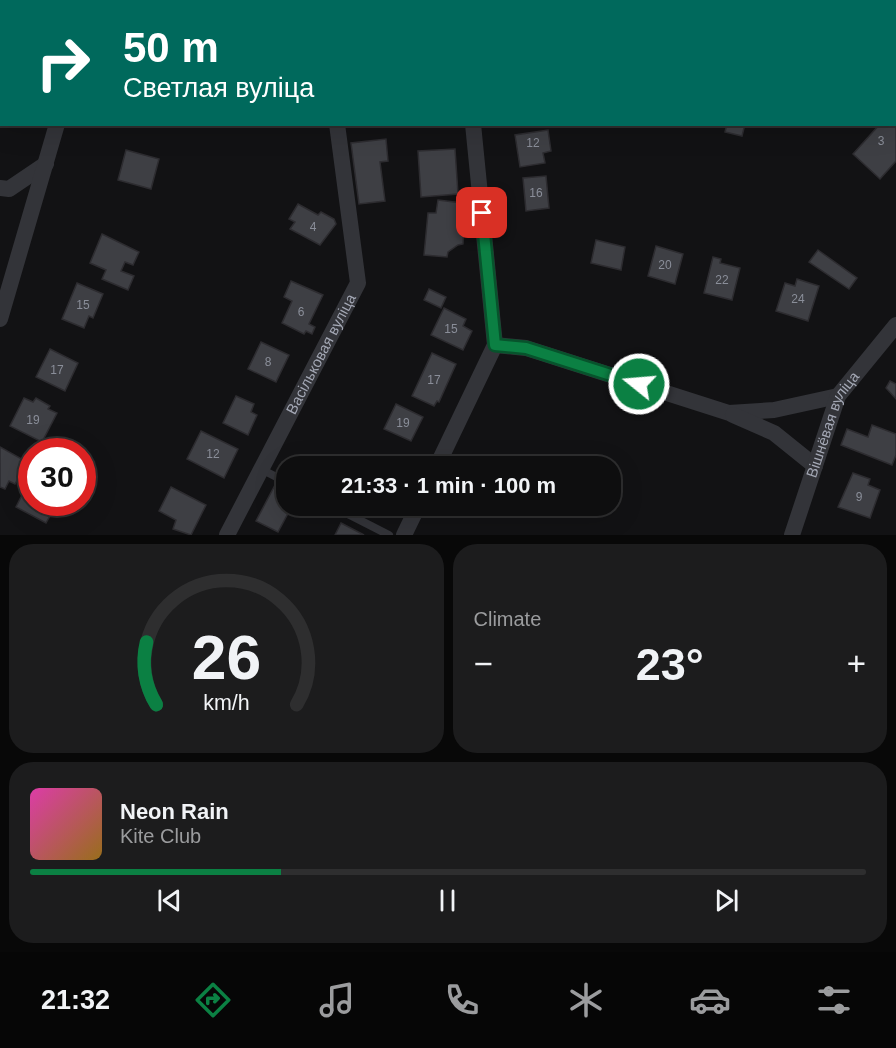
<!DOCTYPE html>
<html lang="en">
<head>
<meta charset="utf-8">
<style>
	:root { --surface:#0e0e0f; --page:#1c1c1d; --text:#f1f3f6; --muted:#9b9c9e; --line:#2e2e2f; --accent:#0b8043 }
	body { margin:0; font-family:Helvetica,sans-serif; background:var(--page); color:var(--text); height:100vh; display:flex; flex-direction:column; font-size:22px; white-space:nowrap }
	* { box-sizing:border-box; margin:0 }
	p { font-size:20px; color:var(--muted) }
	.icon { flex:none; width:33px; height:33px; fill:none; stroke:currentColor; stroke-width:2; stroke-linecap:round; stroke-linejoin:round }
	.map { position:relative; height:535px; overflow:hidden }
	.panel { display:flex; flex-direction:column; gap:9px; padding:9px; background:#080808; flex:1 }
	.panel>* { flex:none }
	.hud { position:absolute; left:0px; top:0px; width:897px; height:126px; box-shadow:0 6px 24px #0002,0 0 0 2px var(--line); background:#00695c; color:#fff; overflow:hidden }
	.speed { position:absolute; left:18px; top:438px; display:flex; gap:12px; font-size:30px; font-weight:700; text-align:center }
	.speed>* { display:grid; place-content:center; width:78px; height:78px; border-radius:50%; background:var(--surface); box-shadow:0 6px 24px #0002,0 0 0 2px var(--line); line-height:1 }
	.speed .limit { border:9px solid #d22; background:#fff; color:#111 }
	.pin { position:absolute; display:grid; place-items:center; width:51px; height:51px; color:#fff; margin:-26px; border-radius:12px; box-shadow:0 3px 9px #0006 }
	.me { position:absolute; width:66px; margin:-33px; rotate:287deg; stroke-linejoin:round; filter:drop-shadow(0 0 4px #0008) }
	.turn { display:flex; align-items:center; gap:21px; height:126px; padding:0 24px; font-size:27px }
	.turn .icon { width:78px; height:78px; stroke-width:2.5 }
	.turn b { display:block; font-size:42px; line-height:51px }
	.big { font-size:45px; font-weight:700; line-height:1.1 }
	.panel .card { flex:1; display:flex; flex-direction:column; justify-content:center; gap:9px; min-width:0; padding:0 21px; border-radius:24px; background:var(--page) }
	.panel .dial { align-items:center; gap:0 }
	.dial svg { height:156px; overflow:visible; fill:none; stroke:var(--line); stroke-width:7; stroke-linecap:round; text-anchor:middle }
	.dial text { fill:var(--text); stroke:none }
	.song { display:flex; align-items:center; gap:18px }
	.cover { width:72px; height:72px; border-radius:9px; background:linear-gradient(135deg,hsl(320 70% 55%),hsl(40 70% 35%)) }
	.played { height:6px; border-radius:3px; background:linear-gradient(90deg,var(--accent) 30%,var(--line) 30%) }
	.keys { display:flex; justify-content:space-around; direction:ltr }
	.heat { display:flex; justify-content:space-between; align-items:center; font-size:33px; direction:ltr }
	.panel .tiles { flex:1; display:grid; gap:9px; grid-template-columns:1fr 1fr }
	.card:last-child { grid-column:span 2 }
	.trip { position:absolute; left:276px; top:456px; width:345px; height:60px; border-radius:24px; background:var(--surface); box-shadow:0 6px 24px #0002,0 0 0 2px var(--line); font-weight:700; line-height:60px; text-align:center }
	.dock { display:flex; height:96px; justify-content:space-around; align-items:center; background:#060606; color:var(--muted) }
	.dock .icon { width:42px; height:42px }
	.dock .selected { color:var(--accent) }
	.dock b { font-size:27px; color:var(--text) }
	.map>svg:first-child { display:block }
</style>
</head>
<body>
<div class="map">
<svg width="896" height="535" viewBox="0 0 896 535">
	<rect width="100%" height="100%" fill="#121214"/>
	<g fill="#3e3f44" stroke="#2d2c30" stroke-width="1.5">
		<polygon points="727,124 745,124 742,136 725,132"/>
		<polygon points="880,124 893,124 896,128 896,161 880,179 853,154"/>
		<polygon points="548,130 551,151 543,153 545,163 520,167 515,135"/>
		<polygon points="386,139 388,161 380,162 385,201 359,204 351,143"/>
		<polygon points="455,149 458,194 421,197 418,151"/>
		<polygon points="126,150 159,159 151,189 118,180"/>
		<polygon points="546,176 549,208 526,211 523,178"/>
		<polygon points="438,200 462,203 460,214 465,215 463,244 458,245 448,252 447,257 424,255 428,213 436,213"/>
		<polygon points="298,204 318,215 321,212 334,219 336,224 320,245 290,229 295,222 289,219"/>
		<polygon points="102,234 139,252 133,265 125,262 121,271 134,276 128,290 102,279 106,270 90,263"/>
		<polygon points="596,240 625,247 621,270 591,263"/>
		<polygon points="656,246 683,254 675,284 648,276"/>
		<polygon points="818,250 857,278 849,289 809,262"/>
		<polygon points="713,257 721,259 720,263 740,268 732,300 704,293"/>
		<polygon points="797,279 819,286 808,321 776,311 785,283 795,286"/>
		<polygon points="291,281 323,295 309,324 315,327 312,334 306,331 304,334 282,323 292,301 284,297"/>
		<polygon points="77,283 103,294 93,318 89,316 84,328 62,319"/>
		<polygon points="429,289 446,297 441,308 424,300"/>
		<polygon points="444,308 466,319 463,326 472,331 463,350 431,335"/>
		<polygon points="261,342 289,355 276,382 248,369"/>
		<polygon points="50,349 78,363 65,391 36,377"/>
		<polygon points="432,353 456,364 439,402 437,401 434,406 412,396"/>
		<polygon points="890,381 896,384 896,399 886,388"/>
		<polygon points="236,396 254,404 251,412 257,415 248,435 223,423"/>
		<polygon points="24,398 33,402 36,398 50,406 48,409 57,413 42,442 10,426"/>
		<polygon points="396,404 423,417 411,441 384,429"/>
		<polygon points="872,425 896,434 896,455 892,465 841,445 847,429 868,437"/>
		<polygon points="201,431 238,449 224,478 187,459"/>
		<polygon points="0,447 27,462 15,484 9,481 5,489 0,487"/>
		<polygon points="853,473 870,479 868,485 880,490 870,518 838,507"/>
		<polygon points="275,485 286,491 286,506 292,506 278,532 256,521"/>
		<polygon points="171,487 206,505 191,535 173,529 176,520 159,511"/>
		<polygon points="22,495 52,512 46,523 16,507"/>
		<polygon points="341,523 364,535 335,535"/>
	</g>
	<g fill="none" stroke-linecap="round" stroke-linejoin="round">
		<g stroke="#333439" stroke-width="8">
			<polyline points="0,114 2,115"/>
			<polyline points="29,124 37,124"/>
			<polyline points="261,469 286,482"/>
			<polyline points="332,506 389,535"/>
		</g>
		<g stroke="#333439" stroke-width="16">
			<polyline points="319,0 319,2"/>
			<polyline points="459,0 459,2"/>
			<polyline points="695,0 706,2"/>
			<polyline points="91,2 92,0"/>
			<polyline points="603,2 612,0"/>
			<polyline points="0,188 9,189 46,164"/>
			<polyline points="0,319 57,124"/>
			<polyline points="495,345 526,348 729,413 774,410 838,396"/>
			<polyline points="733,415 774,433 815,466"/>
			<polyline points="437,466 495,345 473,124"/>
			<path id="s1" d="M227,535L358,283L337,124"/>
			<polyline points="404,535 418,506"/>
			<path id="s2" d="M792,535L838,396L896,325"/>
		</g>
	</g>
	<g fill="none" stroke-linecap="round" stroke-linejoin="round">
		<defs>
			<polyline id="route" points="482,213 495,345 526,348 639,384"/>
		</defs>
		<use href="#route" stroke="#07532c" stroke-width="15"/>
		<use href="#route" stroke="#0b8043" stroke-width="10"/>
	</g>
	<g text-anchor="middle" stroke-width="6" stroke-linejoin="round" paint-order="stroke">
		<g font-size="12" fill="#8a8e99">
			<text x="881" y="145">3</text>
			<text x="533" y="147">12</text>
			<text x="536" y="197">16</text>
			<text x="313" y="231">4</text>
			<text x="665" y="269">20</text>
			<text x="722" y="284">22</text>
			<text x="798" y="303">24</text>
			<text x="83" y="309">15</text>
			<text x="301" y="316">6</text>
			<text x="451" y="333">15</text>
			<text x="268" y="366">8</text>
			<text x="57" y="374">17</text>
			<text x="434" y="384">17</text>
			<text x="33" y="424">19</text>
			<text x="403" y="427">19</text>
			<text x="213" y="458">12</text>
			<text x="859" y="501">9</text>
		</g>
		<g font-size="15" fill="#a4a8b5" stroke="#0e0d0f">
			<text dy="5" stroke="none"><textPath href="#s1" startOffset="204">Васільковая вуліца</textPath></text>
			<text dy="5" stroke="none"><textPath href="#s2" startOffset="118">Вішнёвая вуліца</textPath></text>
		</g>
	</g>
</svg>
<div class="speed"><div class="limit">30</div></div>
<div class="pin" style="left:482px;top:213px;background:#d93025"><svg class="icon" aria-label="arrive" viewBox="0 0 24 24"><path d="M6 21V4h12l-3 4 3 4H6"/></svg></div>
<svg class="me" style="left:639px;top:384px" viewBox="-20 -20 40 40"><circle r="17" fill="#0b8043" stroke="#fff" stroke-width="3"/><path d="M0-11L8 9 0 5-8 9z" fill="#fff"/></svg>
<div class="trip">21:33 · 1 min · 100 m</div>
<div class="hud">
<div class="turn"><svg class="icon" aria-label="right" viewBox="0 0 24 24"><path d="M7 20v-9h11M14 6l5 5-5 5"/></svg><div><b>50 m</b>Светлая вуліца</div></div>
</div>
</div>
<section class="panel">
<div class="tiles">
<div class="card dial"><svg viewBox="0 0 100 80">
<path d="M14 69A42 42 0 1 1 86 69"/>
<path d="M14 69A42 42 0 0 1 9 37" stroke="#0b8043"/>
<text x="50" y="56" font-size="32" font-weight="700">26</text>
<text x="50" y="72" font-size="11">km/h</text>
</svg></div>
<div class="card"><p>Climate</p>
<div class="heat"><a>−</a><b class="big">23°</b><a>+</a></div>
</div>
<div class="card">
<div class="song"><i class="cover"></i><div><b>Neon Rain</b><p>Kite Club</p></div></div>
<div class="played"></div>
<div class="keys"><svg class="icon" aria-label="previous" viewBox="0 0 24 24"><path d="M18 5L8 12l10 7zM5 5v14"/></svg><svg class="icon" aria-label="pause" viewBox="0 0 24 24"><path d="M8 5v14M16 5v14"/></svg><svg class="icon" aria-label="next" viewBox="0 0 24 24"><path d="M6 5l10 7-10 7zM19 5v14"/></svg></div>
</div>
</div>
</section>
<nav class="dock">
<b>21:32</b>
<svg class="icon selected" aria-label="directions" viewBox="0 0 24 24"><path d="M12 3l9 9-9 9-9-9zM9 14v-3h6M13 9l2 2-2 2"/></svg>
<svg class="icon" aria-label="music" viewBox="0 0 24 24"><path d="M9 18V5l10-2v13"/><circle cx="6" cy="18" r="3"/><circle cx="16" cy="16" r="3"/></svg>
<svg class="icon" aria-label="phone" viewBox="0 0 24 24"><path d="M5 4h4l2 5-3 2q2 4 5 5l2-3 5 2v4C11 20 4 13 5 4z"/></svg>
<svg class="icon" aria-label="climate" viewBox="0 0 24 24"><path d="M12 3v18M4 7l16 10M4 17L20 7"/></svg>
<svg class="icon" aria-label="car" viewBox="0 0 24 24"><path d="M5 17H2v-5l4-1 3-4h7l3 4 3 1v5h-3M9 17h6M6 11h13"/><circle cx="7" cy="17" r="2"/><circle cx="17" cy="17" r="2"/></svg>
<svg class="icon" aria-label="filters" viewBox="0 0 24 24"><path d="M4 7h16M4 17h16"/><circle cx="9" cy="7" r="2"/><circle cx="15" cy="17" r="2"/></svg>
</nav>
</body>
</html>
